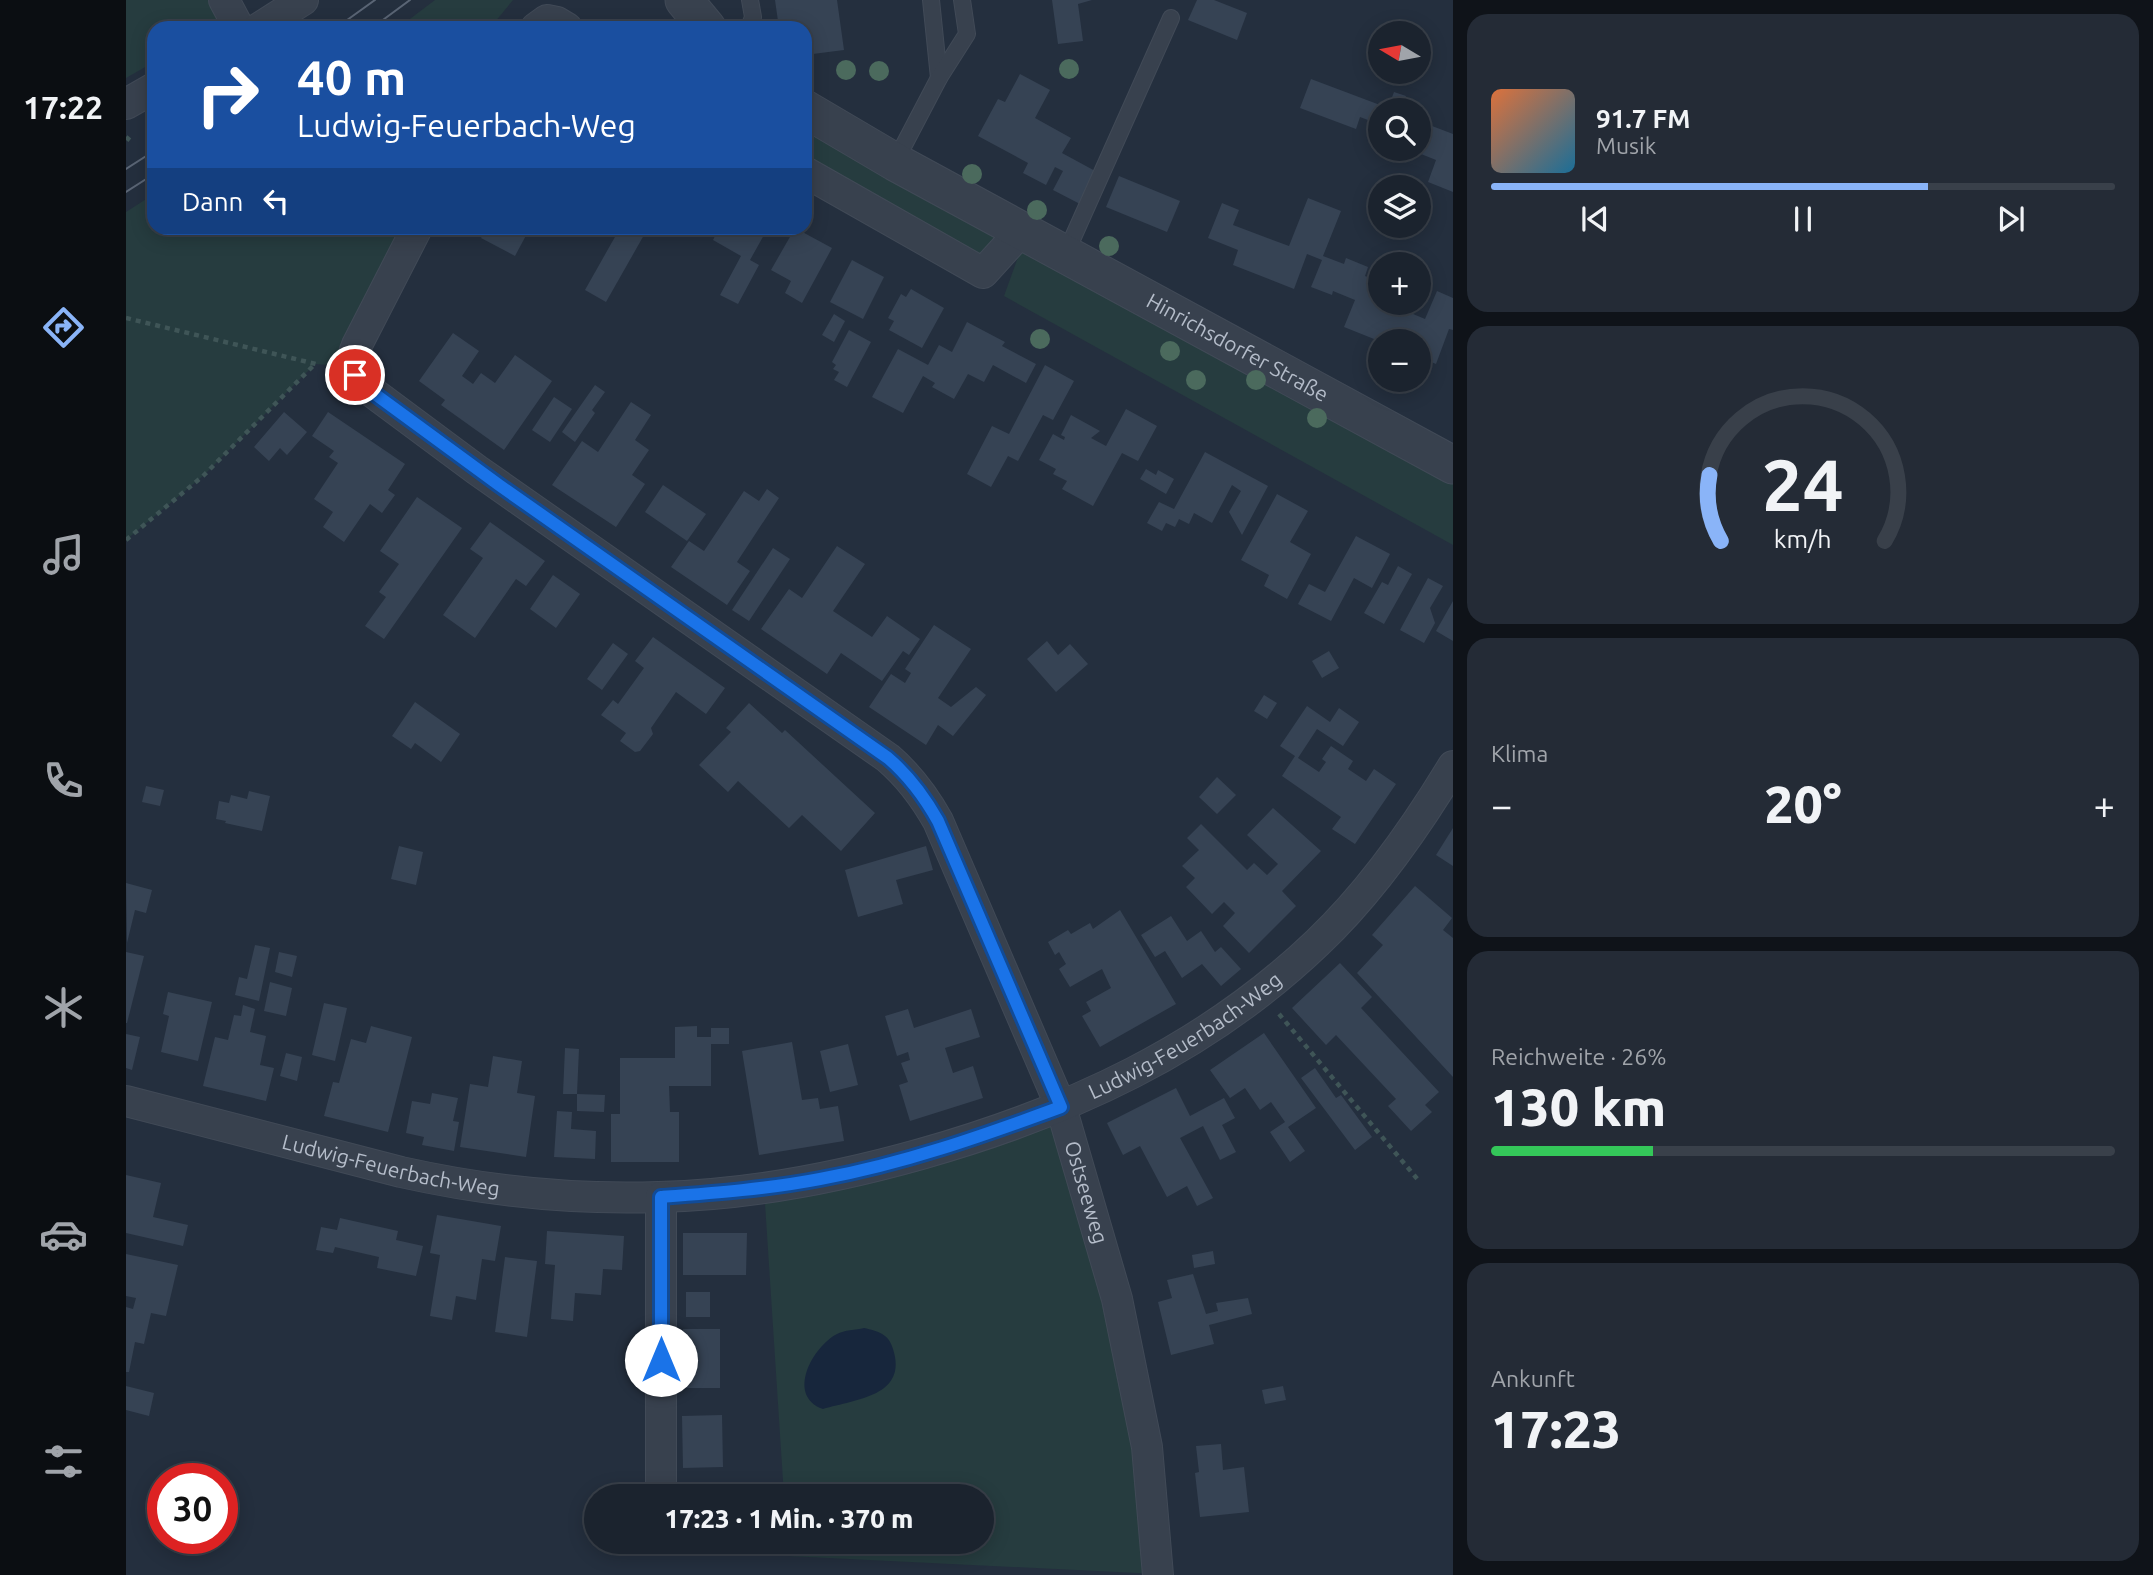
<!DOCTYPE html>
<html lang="de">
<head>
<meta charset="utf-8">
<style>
	:root { --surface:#1b232e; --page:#242b36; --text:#f1f3f6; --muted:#a0a4aa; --line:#39404a; --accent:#8ab4f8 }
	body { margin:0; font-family:Ubuntu,sans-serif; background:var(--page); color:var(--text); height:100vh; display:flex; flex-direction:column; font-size:26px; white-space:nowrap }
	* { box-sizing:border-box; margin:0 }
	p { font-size:23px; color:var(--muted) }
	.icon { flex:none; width:38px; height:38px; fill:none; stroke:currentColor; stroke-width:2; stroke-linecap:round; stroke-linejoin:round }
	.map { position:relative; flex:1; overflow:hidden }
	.drawer { display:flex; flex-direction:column; gap:14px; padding:14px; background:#0f1319; width:700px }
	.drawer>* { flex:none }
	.banner { position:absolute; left:21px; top:21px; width:665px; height:214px; border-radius:21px; box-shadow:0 4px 18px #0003,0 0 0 2px var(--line); background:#1a4fa0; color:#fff; overflow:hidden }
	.needle { width:46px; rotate:280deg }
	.controls { position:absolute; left:1242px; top:21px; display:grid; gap:14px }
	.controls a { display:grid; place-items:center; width:63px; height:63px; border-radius:50%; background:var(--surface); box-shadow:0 4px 18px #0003,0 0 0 2px var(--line); font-size:35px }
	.speed { position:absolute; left:21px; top:1463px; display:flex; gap:14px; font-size:35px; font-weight:700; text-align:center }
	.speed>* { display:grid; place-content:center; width:91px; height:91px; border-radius:50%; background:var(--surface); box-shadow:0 4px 18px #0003,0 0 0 2px var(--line); line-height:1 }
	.speed .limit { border:10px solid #d22; background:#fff; color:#111 }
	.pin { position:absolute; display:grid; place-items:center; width:60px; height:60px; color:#fff; margin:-30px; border:4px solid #fff; border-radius:50%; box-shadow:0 2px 7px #0007 }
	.me { position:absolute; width:77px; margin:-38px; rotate:0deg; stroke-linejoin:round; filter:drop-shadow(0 0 5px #0008) }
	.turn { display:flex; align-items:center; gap:24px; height:147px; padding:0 35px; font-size:32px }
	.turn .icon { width:91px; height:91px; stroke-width:2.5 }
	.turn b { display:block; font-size:49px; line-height:60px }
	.then { display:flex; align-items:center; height:66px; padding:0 35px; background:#0003; gap:14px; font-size:26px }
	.big { font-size:52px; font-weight:800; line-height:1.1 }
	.drawer .widget { flex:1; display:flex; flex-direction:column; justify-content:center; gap:10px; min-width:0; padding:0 24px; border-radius:21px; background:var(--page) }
	.drawer .dial { align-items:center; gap:0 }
	.dial svg { height:182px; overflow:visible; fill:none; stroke:var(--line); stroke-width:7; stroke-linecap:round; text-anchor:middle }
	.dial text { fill:var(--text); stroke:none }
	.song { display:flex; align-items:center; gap:21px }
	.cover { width:84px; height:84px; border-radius:10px; background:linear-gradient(135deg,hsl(20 70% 55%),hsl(200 70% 35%)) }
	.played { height:7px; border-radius:4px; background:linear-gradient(90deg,var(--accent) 70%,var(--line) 70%) }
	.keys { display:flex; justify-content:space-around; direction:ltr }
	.heat { display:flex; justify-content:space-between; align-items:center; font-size:38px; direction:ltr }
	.charge { height:10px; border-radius:5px; background:linear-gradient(90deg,#34c759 26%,var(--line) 0) }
	.trip { position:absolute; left:458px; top:1484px; width:410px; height:70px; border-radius:35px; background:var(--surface); box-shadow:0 4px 18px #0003,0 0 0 2px var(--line); font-weight:800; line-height:70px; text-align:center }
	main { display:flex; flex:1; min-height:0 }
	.dock { display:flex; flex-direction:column; width:126px; justify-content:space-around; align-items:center; background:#0b0e12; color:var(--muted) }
	.dock .icon { width:49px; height:49px }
	.dock .selected { color:var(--accent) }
	.dock b { font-size:32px; color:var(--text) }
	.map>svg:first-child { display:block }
</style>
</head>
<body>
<main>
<nav class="dock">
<b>17:22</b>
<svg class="icon selected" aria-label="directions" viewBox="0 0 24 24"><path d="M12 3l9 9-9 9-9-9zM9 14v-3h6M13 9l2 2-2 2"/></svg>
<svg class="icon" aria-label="music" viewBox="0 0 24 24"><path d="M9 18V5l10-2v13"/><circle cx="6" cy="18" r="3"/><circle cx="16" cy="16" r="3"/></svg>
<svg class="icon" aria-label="phone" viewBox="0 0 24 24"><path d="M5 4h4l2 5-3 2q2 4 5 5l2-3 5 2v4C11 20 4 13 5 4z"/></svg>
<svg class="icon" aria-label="climate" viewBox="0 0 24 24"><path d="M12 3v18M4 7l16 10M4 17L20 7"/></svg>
<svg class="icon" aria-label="car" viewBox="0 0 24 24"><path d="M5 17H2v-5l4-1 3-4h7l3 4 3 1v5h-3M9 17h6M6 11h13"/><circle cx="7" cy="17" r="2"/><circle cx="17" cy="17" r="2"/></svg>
<svg class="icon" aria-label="filters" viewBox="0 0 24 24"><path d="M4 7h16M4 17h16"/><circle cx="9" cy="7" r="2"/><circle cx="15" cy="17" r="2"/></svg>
</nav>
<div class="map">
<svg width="1327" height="1575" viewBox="0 0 1327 1575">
	<rect width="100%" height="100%" fill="#242f3e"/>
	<g fill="#263c3f">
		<polygon points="0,0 84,0 96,25 89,28 28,28 28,62 0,78"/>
		<polygon points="309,0 387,0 364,28 272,28"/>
		<polygon points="679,109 897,229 857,273 679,172"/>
		<polygon points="28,194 28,228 291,228 225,367 189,364 77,476 0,540 0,212"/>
		<polygon points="895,249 1327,484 1327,545 878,296"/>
		<polygon points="935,1107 991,1299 1032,1574 662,1556 661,1542 856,1542 856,1496 658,1496 638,1188"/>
	</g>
	<path fill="#17263c" d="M738,1328C752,1331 763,1334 767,1349C782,1396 731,1399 697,1409C660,1396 686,1347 711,1334C718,1330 730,1330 738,1328Z"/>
	<g fill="#364354">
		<polygon points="649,0 711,0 718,50 679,55 679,28 653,28"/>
		<polygon points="926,0 966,0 952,4 957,41 932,44"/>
		<polygon points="1071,0 1088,0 1121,13 1111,40 1062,20"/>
		<polygon points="894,74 924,90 909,118 945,138 936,153 971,172 954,204 927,190 937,171 929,167 920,185 897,173 902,163 852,136 872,99 879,102"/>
		<polygon points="1185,79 1262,108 1268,92 1280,96 1275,110 1255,110 1255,125 1234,117 1230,129 1174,108"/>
		<polygon points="1293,121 1327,134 1327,192 1302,182 1310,160 1295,154 1299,142 1293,140"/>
		<polygon points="993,176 1054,201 1041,232 980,207"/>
		<polygon points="1182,198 1215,211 1197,256 1218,264 1220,258 1242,267 1239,276 1255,282 1255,303 1261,303 1299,319 1311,291 1327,298 1327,330 1323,329 1310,364 1293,357 1293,341 1253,341 1218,327 1229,300 1207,291 1206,295 1185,287 1196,260 1181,254 1168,289 1107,265 1112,250 1082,238 1096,203 1113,210 1107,225 1163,246"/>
		<polygon points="361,228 404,228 389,256 355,238"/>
		<polygon points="494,228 522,228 480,302 459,290"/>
		<polygon points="593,228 642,228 624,260 633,265 612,304 594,295 615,256 587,240"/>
		<polygon points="669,228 706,248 676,303 659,293 665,281 645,270"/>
		<polygon points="726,260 758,277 737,319 704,302"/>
		<polygon points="785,289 818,308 796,348 763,330 768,321 762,318 775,294 780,297"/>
		<polygon points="708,314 719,321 708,342 696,335"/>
		<polygon points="841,322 879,342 876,346 910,364 900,383 867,365 858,382 842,374 828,399 806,387 809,383 797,376 777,413 746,397 772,349 802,365 813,345 826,352"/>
		<polygon points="723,330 745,342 721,387 708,380 713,372 707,369 710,365 706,362"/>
		<polygon points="327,333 353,351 336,376 347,384 355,373 369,383 389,355 426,381 378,450 315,405 319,400 293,381"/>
		<polygon points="919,365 948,381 927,420 917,415 892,461 882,456 865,487 841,474 866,426 883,434"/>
		<polygon points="469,385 479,392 466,410 469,413 449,442 436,432"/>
		<polygon points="428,397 446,409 424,442 406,430"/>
		<polygon points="505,402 525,415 509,440 523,450 506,475 519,484 490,527 426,485 456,441 472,452"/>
		<polygon points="1000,409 1031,426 1012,461 996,453 967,506 936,489 941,481 927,474 930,469 913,460 927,434 938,440 939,437 935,435 945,415 974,431 965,438 980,446"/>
		<polygon points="158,412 181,432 161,455 154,448 143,461 128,447"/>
		<polygon points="202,412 279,464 262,490 269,495 256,513 244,504 218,542 197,527 207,512 188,499 212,463 203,457 208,451 186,436"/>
		<polygon points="1079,452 1142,486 1116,535 1103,512 1115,491 1106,485 1086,523 1068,513 1063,524 1053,519 1049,527 1040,523 1036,531 1021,523 1033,502 1048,509"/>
		<polygon points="1020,469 1030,475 1032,470 1048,479 1040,494 1014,479"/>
		<polygon points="537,485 580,514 561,541 519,512"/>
		<polygon points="641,489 653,498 611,562 624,571 601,605 545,567 563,541 578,551 618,491 633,501"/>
		<polygon points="1151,494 1182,511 1164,542 1185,554 1161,599 1138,586 1143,575 1115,560"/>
		<polygon points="291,497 336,528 258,639 239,626 260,597 253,592 273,564 254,551"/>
		<polygon points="364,522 419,561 400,586 390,579 349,638 317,615 357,558 344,549"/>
		<polygon points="1230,536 1264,554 1246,588 1228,578 1205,621 1172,604 1183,584 1199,592"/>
		<polygon points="711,546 739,564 707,611 746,637 761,616 794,639 783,655 777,651 756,681 715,653 701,674 635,629 663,589 676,598"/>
		<polygon points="647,548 664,559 623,621 606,610"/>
		<polygon points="1272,566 1286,574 1258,624 1238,613 1256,582 1262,585"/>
		<polygon points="427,575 454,594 430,628 404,609"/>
		<polygon points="1302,578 1317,586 1304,608 1309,623 1298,643 1274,630"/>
		<polygon points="1327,601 1327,641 1310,631"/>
		<polygon points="808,625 845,649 812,698 825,707 850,687 860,695 827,736 812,725 800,745 743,707 765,674 779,683 785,673 779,669"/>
		<polygon points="527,637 599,688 580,714 550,692 525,728 527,734 514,751 509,752 494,741 500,733 475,715 487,700 492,704 518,668 509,661"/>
		<polygon points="921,641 932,655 944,644 962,664 930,692 901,659"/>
		<polygon points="487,643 502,654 476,690 461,679"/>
		<polygon points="1203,651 1213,668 1196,678 1186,661"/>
		<polygon points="1138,695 1151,703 1141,719 1128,711"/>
		<polygon points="289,702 334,734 315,762 289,743 285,749 266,736"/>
		<polygon points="623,703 656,733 659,730 749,813 715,851 676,815 663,828 612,781 602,792 573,765 605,732 600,728"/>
		<polygon points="1181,706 1204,722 1213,708 1233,722 1217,746 1191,729 1172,758 1193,772 1200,762 1196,759 1205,746 1227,761 1222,769 1240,781 1248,769 1270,784 1229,844 1206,829 1215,817 1156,776 1169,756 1154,746"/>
		<polygon points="1091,777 1110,795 1091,814 1073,797"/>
		<polygon points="20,786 38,790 34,806 16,802"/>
		<polygon points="123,791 144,796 136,831 99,823 100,821 90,819 93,801 103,803 105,795 121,799"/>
		<polygon points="1147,808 1195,851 1156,891 1170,906 1123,953 1097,926 1109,913 1098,902 1086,914 1060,887 1069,878 1056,866 1073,850 1061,838 1075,824 1121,870 1128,863 1141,875 1152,864 1121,835"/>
		<polygon points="1327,828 1327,866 1310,855"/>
		<polygon points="273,846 297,852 290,885 265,879"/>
		<polygon points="800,846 807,870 770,880 777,904 732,917 719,870"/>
		<polygon points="0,883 26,890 20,913 9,910 1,943"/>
		<polygon points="1289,886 1326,918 1317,930 1327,938 1327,1077 1231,973 1257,945 1246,935"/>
		<polygon points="994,910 1050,1004 974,1047 956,1016 965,1011 960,1002 985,988 976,969 944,987 933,969 940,964 933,952 929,955 922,942 942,930 945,934 964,923 967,929"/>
		<polygon points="1045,916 1061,941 1075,931 1089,952 1095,947 1115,969 1095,986 1076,964 1056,978 1039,951 1029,957 1015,935"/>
		<polygon points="129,945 144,948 133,1001 109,995 113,977 121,979"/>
		<polygon points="0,952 18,956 1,1023 0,1023"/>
		<polygon points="153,952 171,956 166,977 149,972"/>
		<polygon points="1214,963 1246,997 1235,1008 1313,1092 1299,1105 1306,1112 1285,1131 1262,1106 1270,1099 1210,1035 1200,1045 1166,1008"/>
		<polygon points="144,982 166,988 160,1016 138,1011"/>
		<polygon points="42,992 86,1002 72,1061 35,1052 43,1016 37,1014"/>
		<polygon points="198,1003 221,1008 209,1061 186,1055"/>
		<polygon points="117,1005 129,1009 124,1032 140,1036 134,1065 148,1068 140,1101 77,1086 89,1037 102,1040 108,1015 115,1016"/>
		<polygon points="782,1009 788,1028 845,1009 854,1037 819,1048 827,1073 847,1066 857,1098 784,1121 773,1085 782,1082 775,1063 784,1060 782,1052 771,1056 759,1016"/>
		<polygon points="245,1026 286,1037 262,1132 198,1116 207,1082 213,1083 225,1039 240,1043"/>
		<polygon points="571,1026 571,1037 585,1037 585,1028 603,1028 603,1044 585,1044 585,1086 543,1086 544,1112 553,1112 553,1162 485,1162 485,1114 494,1114 494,1058 549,1058 549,1027"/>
		<polygon points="1138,1033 1190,1108 1162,1127 1179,1151 1164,1162 1144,1132 1159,1122 1145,1102 1134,1110 1119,1088 1104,1098 1084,1070"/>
		<polygon points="0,1034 14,1037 6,1070 0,1068"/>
		<polygon points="666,1042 676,1100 692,1098 694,1109 712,1106 718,1141 633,1155 616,1051"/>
		<polygon points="722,1044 732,1085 704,1092 694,1051"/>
		<polygon points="439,1048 453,1049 451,1094 437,1094"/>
		<polygon points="160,1053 176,1057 171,1081 154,1076"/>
		<polygon points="367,1056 396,1061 391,1093 409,1096 400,1157 334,1147 344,1084 362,1087"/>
		<polygon points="1189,1068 1210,1098 1215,1095 1246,1137 1229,1150 1175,1078"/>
		<polygon points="1050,1088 1064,1116 1098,1098 1109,1118 1096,1125 1110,1152 1094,1160 1077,1126 1054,1138 1087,1198 1071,1206 1061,1186 1041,1197 1014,1146 997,1155 981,1123"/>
		<polygon points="306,1093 332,1098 327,1121 333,1122 328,1151 296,1145 298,1137 280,1133 286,1101 304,1104"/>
		<polygon points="451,1094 479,1095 478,1112 451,1111"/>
		<polygon points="431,1111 446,1112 445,1129 470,1131 469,1159 428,1157"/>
		<polygon points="0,1175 35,1183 27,1217 62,1225 57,1246 0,1233"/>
		<polygon points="311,1215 375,1226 369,1261 356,1259 350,1300 330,1296 326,1320 304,1316 314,1255 304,1253"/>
		<polygon points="214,1218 272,1231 270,1240 297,1246 290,1276 251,1268 253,1257 209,1247 207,1253 190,1250 195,1227 211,1230"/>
		<polygon points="421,1231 498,1236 496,1270 477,1269 475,1295 449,1293 447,1321 425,1319 429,1265 419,1264"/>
		<polygon points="557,1233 621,1233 620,1275 557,1275"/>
		<polygon points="1087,1251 1089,1264 1068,1268 1066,1255"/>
		<polygon points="0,1254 52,1265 40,1316 25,1313 18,1344 9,1342 3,1372 0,1372 0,1307 7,1309 10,1298 0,1296"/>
		<polygon points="379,1257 411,1261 401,1337 369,1332"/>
		<polygon points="1067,1274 1080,1314 1092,1311 1090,1303 1122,1298 1126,1314 1083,1325 1088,1344 1045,1355 1032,1302 1046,1298 1041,1280"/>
		<rect x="560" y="1292" width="24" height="25"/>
		<rect x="557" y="1329" width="37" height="59"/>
		<polygon points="0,1386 28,1393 23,1416 0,1410"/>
		<polygon points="1157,1386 1160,1400 1139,1404 1136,1390"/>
		<polygon points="596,1415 597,1467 557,1468 556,1416"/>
		<polygon points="1095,1444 1097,1470 1118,1467 1123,1512 1074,1517 1069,1473 1073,1472 1070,1446"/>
		<polygon points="555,1542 622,1542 622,1553 555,1552"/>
	</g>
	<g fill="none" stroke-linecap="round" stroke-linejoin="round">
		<defs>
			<g id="service">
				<polyline points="805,0 813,78"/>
				<polyline points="623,28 627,17 624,0"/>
				<polyline points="769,162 813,78 841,34 836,0"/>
				<polyline points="940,253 1045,18"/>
			</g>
			<g id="minor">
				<polyline points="98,0 113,28"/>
				<polyline points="133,28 177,0"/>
				<polyline points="410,28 421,20 431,22 441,28"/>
				<polyline points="0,104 28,88"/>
				<polyline points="679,172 857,273 897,229"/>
				<path id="s1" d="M291,228L231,345C222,367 226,371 242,389L351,470L762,758C783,776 798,796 812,821L935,1107L991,1299L1021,1447L1032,1575"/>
				<path id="s2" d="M0,1101L275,1172C360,1191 446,1200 533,1197C621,1195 710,1178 795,1154C943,1112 1079,1050 1191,943C1245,892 1289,829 1327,766"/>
				<polyline points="535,1197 535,1496"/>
			</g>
			<g id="tertiary">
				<polyline points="558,0 581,28"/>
				<path id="s3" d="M679,109L769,162L1327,465"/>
			</g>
		</defs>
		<use href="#service" stroke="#414a57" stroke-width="18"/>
		<use href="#minor" stroke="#414a57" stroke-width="32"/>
		<use href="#tertiary" stroke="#414a57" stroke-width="39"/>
		<g stroke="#3f5557" stroke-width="4.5" stroke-dasharray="5 5" stroke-linecap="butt">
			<polyline points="0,137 7,143"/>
			<polyline points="0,318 190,364"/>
			<polyline points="0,540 77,476 189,364"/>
			<polyline points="1153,1014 1293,1181"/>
		</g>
		<use href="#service" stroke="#38414e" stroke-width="16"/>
		<use href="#minor" stroke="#38414e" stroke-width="30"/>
		<use href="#tertiary" stroke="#38414e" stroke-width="37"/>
		<g stroke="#5a6575" stroke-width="2">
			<polyline points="210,28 249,0"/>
			<polyline points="246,28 284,0"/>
			<polyline points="0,169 28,151"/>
			<polyline points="0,192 28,174"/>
		</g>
	</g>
	<g fill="#4b6a5d">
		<circle cx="943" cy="69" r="10"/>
		<circle cx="720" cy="70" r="10"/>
		<circle cx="753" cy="71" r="10"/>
		<circle cx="846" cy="174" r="10"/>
		<circle cx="911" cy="210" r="10"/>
		<circle cx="983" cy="246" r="10"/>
		<circle cx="914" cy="339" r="10"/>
		<circle cx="1044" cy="351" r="10"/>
		<circle cx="1070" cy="380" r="10"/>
		<circle cx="1130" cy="380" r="10"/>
		<circle cx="1191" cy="418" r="10"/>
	</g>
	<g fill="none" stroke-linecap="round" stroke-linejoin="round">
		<defs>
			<path id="route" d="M229,375L242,389L373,485L762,758C783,776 798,796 812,821L935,1107C856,1136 777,1164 694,1179C642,1189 588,1193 535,1197V1360"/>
		</defs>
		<use href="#route" stroke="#114b97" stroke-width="18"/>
		<use href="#route" stroke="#1a73e8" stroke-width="12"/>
	</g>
	<g text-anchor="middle" stroke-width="7" stroke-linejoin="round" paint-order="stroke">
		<g font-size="21" fill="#b4bcc9" stroke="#1d2633">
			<text dy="7" stroke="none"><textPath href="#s3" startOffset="494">Hinrichsdorfer Straße</textPath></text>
			<text dy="7" stroke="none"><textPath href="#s2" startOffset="1101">Ludwig-Feuerbach-Weg</textPath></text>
			<text dy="7" stroke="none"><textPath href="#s2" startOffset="273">Ludwig-Feuerbach-Weg</textPath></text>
			<text dy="7" stroke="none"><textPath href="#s1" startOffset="1300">Ostseeweg</textPath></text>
		</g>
	</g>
</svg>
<div class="controls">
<a><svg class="needle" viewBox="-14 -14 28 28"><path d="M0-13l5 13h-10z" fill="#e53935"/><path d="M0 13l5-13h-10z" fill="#a0a4aa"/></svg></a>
<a><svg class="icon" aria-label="search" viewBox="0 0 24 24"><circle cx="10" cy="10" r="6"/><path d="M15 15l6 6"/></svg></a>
<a><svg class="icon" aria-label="layers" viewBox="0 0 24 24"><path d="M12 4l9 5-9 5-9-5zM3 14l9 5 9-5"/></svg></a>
<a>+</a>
<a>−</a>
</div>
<div class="speed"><div class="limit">30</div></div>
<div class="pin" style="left:229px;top:375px;background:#d93025"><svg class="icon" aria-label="arrive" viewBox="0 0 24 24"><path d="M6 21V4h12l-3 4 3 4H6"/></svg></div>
<svg class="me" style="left:535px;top:1360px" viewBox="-20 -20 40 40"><circle r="19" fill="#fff"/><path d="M0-13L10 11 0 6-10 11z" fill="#1a73e8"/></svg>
<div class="trip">17:23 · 1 Min. · 370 m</div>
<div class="banner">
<div class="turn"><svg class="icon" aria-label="right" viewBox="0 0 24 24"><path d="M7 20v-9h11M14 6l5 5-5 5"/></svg><div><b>40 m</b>Ludwig-Feuerbach-Weg</div></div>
<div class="then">Dann<svg class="icon" aria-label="left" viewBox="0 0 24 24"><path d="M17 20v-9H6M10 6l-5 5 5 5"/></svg></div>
</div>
</div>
<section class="drawer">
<div class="widget">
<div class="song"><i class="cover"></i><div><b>91.7 FM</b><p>Musik</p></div></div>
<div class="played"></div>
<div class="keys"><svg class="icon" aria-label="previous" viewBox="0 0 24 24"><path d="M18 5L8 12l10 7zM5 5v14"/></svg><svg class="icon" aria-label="pause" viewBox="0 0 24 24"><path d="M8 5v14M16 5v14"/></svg><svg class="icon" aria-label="next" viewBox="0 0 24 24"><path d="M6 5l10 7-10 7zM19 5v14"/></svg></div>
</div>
<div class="widget dial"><svg viewBox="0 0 100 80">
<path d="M14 69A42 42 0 1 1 86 69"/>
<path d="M14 69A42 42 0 0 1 9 40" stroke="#8ab4f8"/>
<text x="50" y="56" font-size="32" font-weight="700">24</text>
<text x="50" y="72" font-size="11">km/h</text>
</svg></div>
<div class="widget"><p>Klima</p>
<div class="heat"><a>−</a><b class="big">20°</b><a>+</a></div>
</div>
<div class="widget"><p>Reichweite · 26%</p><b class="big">130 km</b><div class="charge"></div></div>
<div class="widget"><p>Ankunft</p><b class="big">17:23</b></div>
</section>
</main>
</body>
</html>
